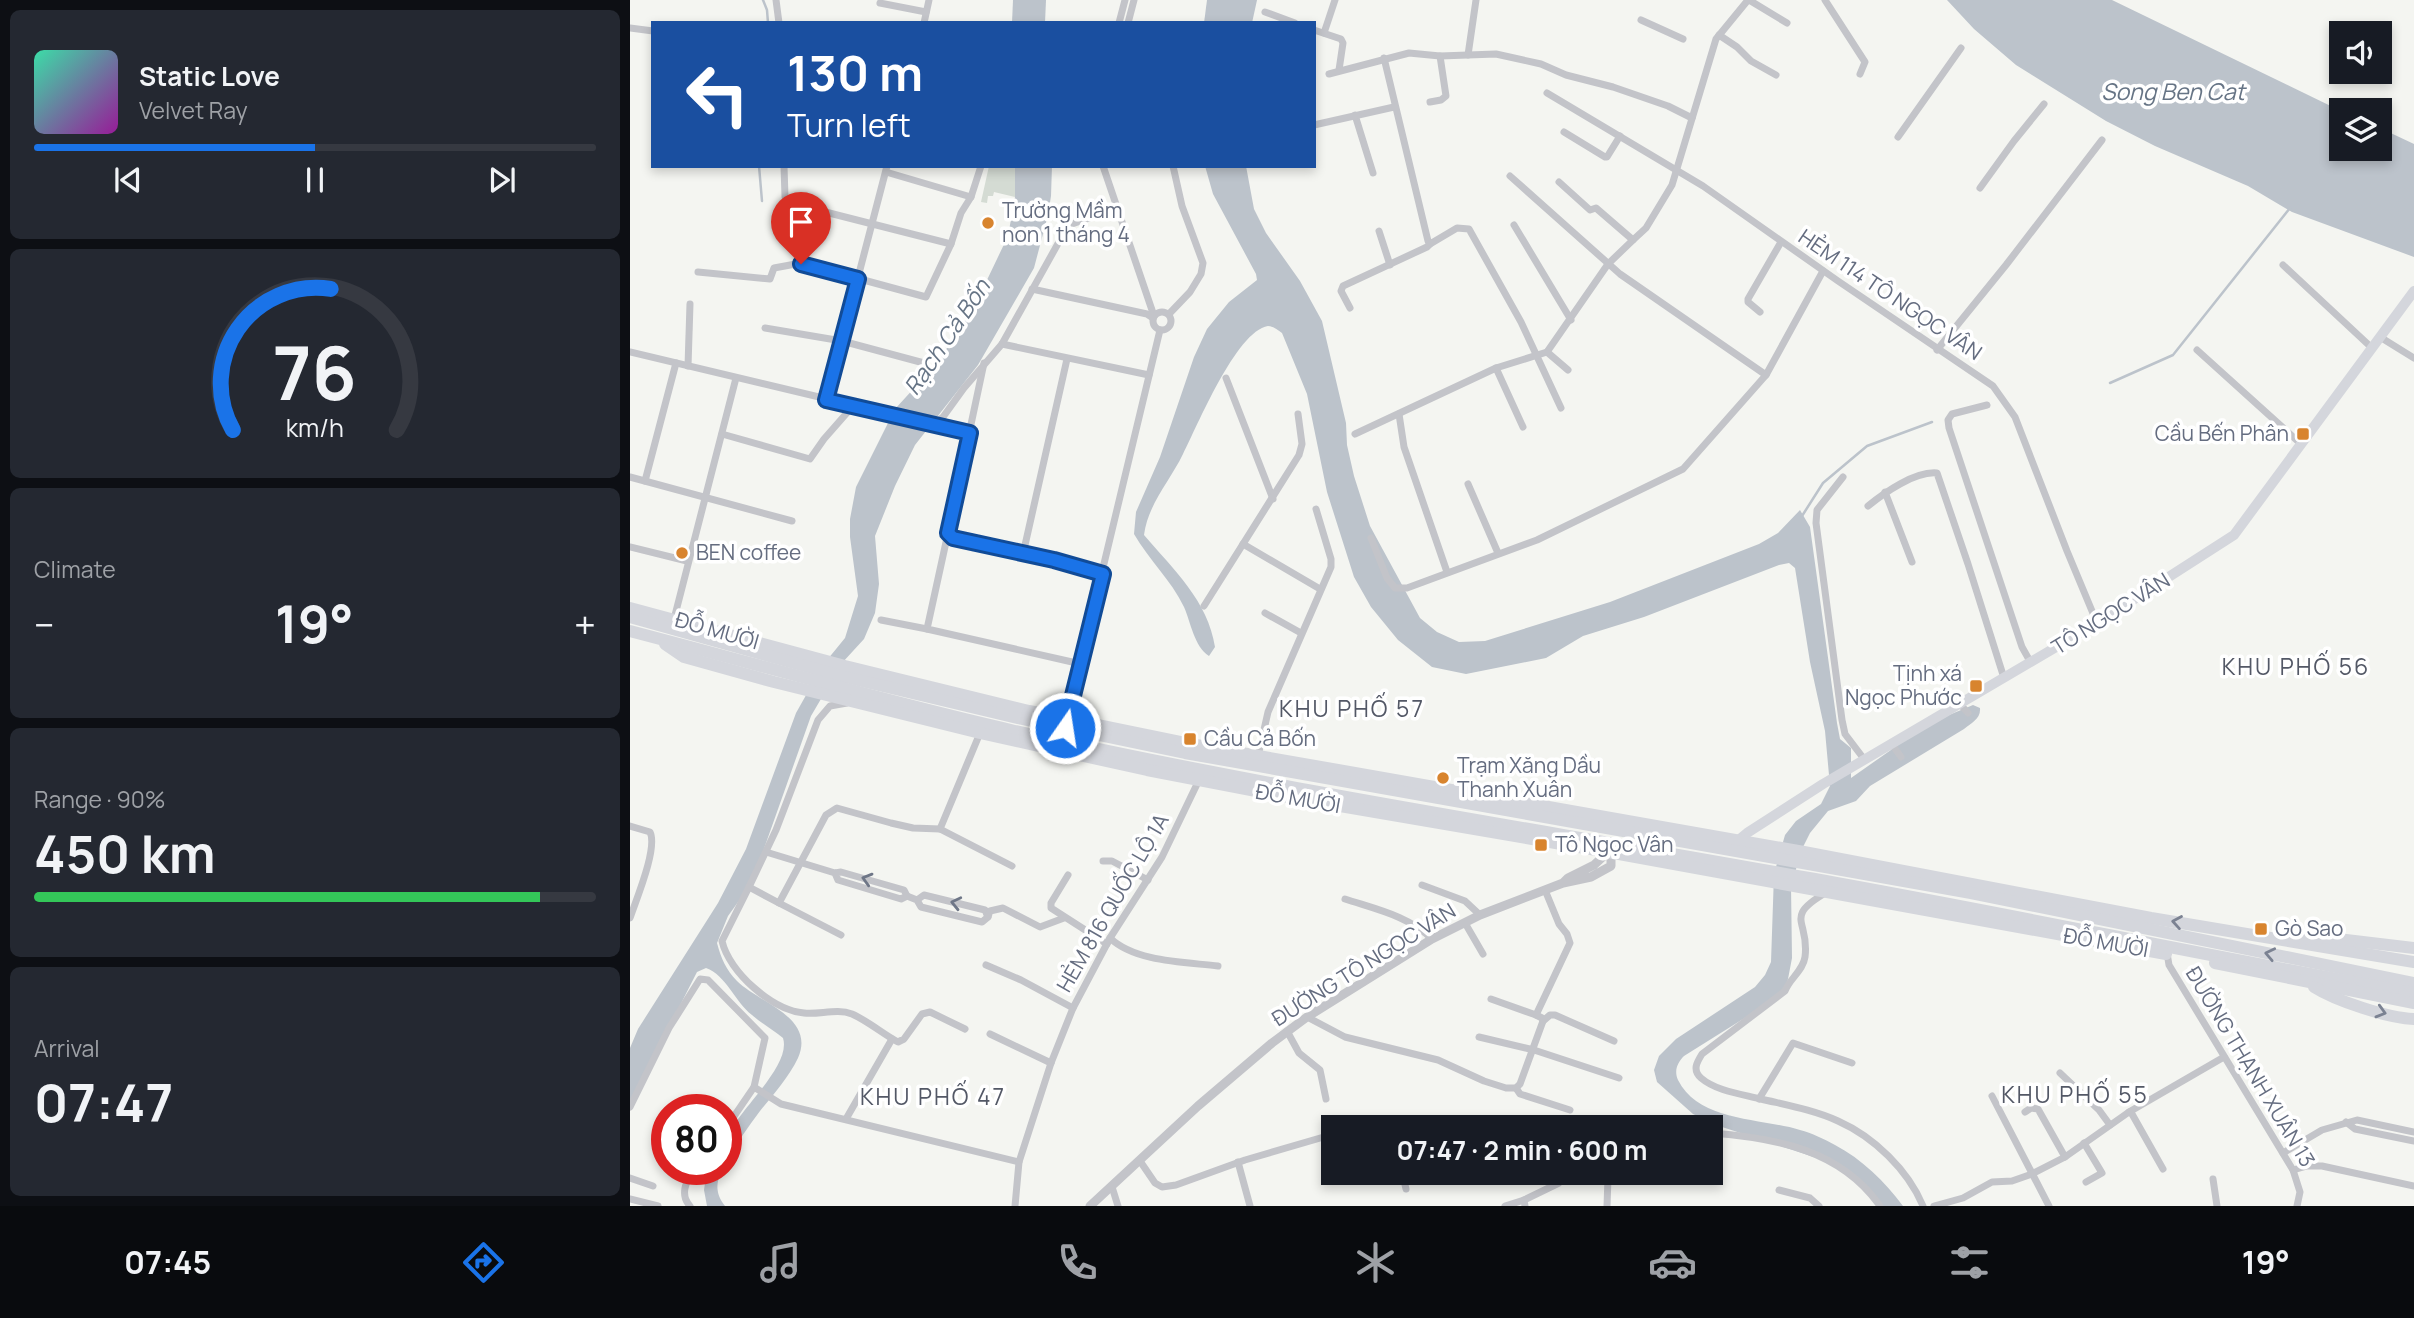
<!DOCTYPE html>
<html lang="en">
<head>
<meta charset="utf-8">
<style>
	:root { --surface:#171b24; --page:#242831; --text:#f1f3f6; --muted:#9ea1a6; --line:#363941; --accent:#1a73e8 }
	body { margin:0; font-family:Manrope,sans-serif; background:var(--page); color:var(--text); height:100vh; display:flex; flex-direction:column; font-size:26px; white-space:nowrap }
	* { box-sizing:border-box; margin:0 }
	p { font-size:23px; color:var(--muted) }
	.icon { flex:none; width:38px; height:38px; fill:none; stroke:currentColor; stroke-width:2; stroke-linecap:round; stroke-linejoin:round }
	.map { position:relative; flex:1; overflow:hidden }
	.panel { display:flex; flex-direction:column; gap:10px; padding:10px; background:#0d0f14; width:630px }
	.panel>* { flex:none }
	.guide { position:absolute; left:21px; top:21px; width:665px; height:147px; border-radius:0px; box-shadow:0 4px 10px #0003; background:#1a4fa0; color:#fff; overflow:hidden }
	.buttons { position:absolute; left:1699px; top:21px; display:grid; gap:14px }
	.buttons a { display:grid; place-items:center; width:63px; height:63px; border-radius:0px; background:var(--surface); box-shadow:0 4px 10px #0003; font-size:35px }
	.speed { position:absolute; left:21px; top:1094px; display:flex; gap:14px; font-size:35px; font-weight:700; text-align:center }
	.speed>* { display:grid; place-content:center; width:91px; height:91px; border-radius:50%; background:var(--surface); box-shadow:0 4px 10px #0003; line-height:1 }
	.speed .limit { border:10px solid #d22; background:#fff; color:#111 }
	.pin { position:absolute; display:grid; place-items:center; width:60px; height:60px; color:#fff; margin:-72px -30px; border-radius:50% 50% 50% 0; rotate:-45deg; box-shadow:0 0 7px #0007 }
	.pin .icon { rotate:45deg }
	.me { position:absolute; width:77px; margin:-38px; rotate:13deg; stroke-linejoin:round; filter:drop-shadow(0 0 5px #0008) }
	.turn { display:flex; align-items:center; gap:24px; height:147px; padding:0 21px; font-size:32px }
	.turn .icon { width:91px; height:91px; stroke-width:2.5 }
	.turn b { display:block; font-size:49px; line-height:60px }
	.big { font-size:52px; font-weight:700; line-height:1.1 }
	.panel .card { flex:1; display:flex; flex-direction:column; justify-content:center; gap:10px; min-width:0; padding:0 24px; border-radius:10px; background:var(--page) }
	.panel .dial { align-items:center; gap:0 }
	.dial svg { height:182px; overflow:visible; fill:none; stroke:var(--line); stroke-width:7; stroke-linecap:round; text-anchor:middle }
	.dial text { fill:var(--text); stroke:none }
	.song { display:flex; align-items:center; gap:21px }
	.cover { width:84px; height:84px; border-radius:10px; background:linear-gradient(135deg,hsl(160 70% 55%),hsl(300 70% 35%)) }
	.played { height:7px; border-radius:4px; background:linear-gradient(90deg,var(--accent) 50%,var(--line) 50%) }
	.keys { display:flex; justify-content:space-around; direction:ltr }
	.heat { display:flex; justify-content:space-between; align-items:center; font-size:38px; direction:ltr }
	.charge { height:10px; border-radius:5px; background:linear-gradient(90deg,#34c759 90%,var(--line) 0) }
	.trip { position:absolute; left:691px; top:1115px; width:402px; height:70px; border-radius:0px; background:var(--surface); box-shadow:0 4px 10px #0003; font-weight:700; line-height:70px; text-align:center }
	.tab-bar { display:flex; height:112px; justify-content:space-around; align-items:center; background:#090b0e; color:var(--muted) }
	.tab-bar .icon { width:49px; height:49px }
	.tab-bar .active { color:var(--accent) }
	.tab-bar b { font-size:32px; color:var(--text) }
	main { display:flex; flex:1; min-height:0 }
	.map>svg:first-child { display:block }
</style>
</head>
<body>
<main>
<section class="panel">
<div class="card">
<div class="song"><i class="cover"></i><div><b>Static Love</b><p>Velvet Ray</p></div></div>
<div class="played"></div>
<div class="keys"><svg class="icon" aria-label="previous" viewBox="0 0 24 24"><path d="M18 5L8 12l10 7zM5 5v14"/></svg><svg class="icon" aria-label="pause" viewBox="0 0 24 24"><path d="M8 5v14M16 5v14"/></svg><svg class="icon" aria-label="next" viewBox="0 0 24 24"><path d="M6 5l10 7-10 7zM19 5v14"/></svg></div>
</div>
<div class="card dial"><svg viewBox="0 0 100 80">
<path d="M14 69A42 42 0 1 1 86 69"/>
<path d="M14 69A42 42 0 0 1 57 7" stroke="#1a73e8"/>
<text x="50" y="56" font-size="32" font-weight="700">76</text>
<text x="50" y="72" font-size="11">km/h</text>
</svg></div>
<div class="card"><p>Climate</p>
<div class="heat"><a>−</a><b class="big">19°</b><a>+</a></div>
</div>
<div class="card"><p>Range · 90%</p><b class="big">450 km</b><div class="charge"></div></div>
<div class="card"><p>Arrival</p><b class="big">07:47</b></div>
</section>
<div class="map">
<svg width="1784" height="1206" viewBox="0 0 1784 1206">
	<rect width="100%" height="100%" fill="#f4f5f1"/>
	<polygon fill="#d4dbd3" points="359,166 385,166 385,197 364,192 363,196 358,196 357,203 351,202"/>
	<g fill="#bcc3cb">
		<polygon points="383,0 416,0 415,23 382,23"/>
		<polygon points="577,0 627,0 622,23 574,23"/>
		<polygon points="1317,0 1482,0 1711,111 1712,149 1750,149 1750,128 1784,144 1784,257 1662,212 1618,186 1525,146 1476,121 1386,65 1344,29"/>
		<path d="M385,166H422L421,196L418,215L404,268L348,365L285,445L265,486L245,536L249,584L245,613L234,639L212,663L181,716L131,857L111,898L98,916L87,943C91,958 96,970 107,981C129,1003 186,1017 168,1058C159,1077 143,1095 130,1111C118,1127 107,1143 96,1160C96,1154 94,1144 97,1138C106,1112 162,1066 153,1038C143,1030 131,1023 122,1015C105,1002 96,975 76,968L67,972L0,1104V1048L8,1029L88,903L116,849L166,713L193,665L215,638L228,596L220,537V519L226,487L265,409L308,362L346,303L378,236L385,197Z"/>
		<path d="M575,166H616L624,209L636,233L670,281L692,321L716,423L717,445L724,476L740,526L790,618L807,632L829,642L855,641L980,602L1129,544L1148,533L1170,510L1180,527L1207,723L1210,739L1221,748V778L1278,738L1319,715L1343,705L1350,708C1351,719 1341,723 1334,729L1240,786L1226,801L1198,811L1180,833L1172,849L1161,886L1162,958L1158,979L1155,990L1145,999L1054,1056C1047,1063 1044,1071 1048,1080C1069,1122 1132,1118 1170,1130C1182,1133 1194,1139 1205,1145C1232,1159 1255,1182 1273,1206H1253L1214,1167L1086,1125L1063,1114L1027,1082L1024,1070L1029,1056L1046,1039L1125,987L1135,975L1141,962L1144,874L1155,835L1166,821L1191,804L1200,786L1195,731L1180,662L1165,568L1159,563L1149,565L1014,617L953,636L916,658L836,674L802,667L768,640L741,607L724,577L697,492L677,394L652,333C648,330 643,326 638,326C606,331 567,427 553,454C540,481 518,504 514,535C544,570 578,601 585,647L579,656C564,646 561,623 554,607C541,580 519,560 504,534L506,512L530,457L564,357L577,329L599,302L627,280L626,274L583,194Z"/>
		<path d="M77,1169H92C86,1183 85,1193 95,1206H77L74,1190Z"/>
	</g>
	<g fill="none" stroke-linecap="round" stroke-linejoin="round">
		<g stroke="#bcc3cb" stroke-width="2.5">
			<polyline points="133,0 137,10 138,23"/>
			<polyline points="129,166 132,201"/>
			<polyline points="1480,383 1543,355 1660,208"/>
			<polyline points="1172,516 1193,483 1237,446 1302,422"/>
		</g>
		<g stroke="#c3c4c9" stroke-width="7">
			<polyline points="146,0 149,23"/>
			<polyline points="1119,0 1157,23"/>
			<polyline points="1195,0 1235,62 1230,74"/>
			<polyline points="250,3 296,12"/>
			<polyline points="635,12 665,23"/>
			<polyline points="1011,20 1053,39"/>
			<polyline points="294,23 299,0"/>
			<polyline points="489,23 495,0"/>
			<polyline points="498,23 504,0"/>
			<polyline points="0,28 23,31"/>
			<polyline points="684,30 711,39 713,43 709,70"/>
			<polyline points="694,33 705,0"/>
			<polyline points="1089,35 1107,47 1121,61 1146,75"/>
			<polyline points="838,55 846,0"/>
			<polyline points="754,58 798,241 800,244 827,228 839,229 891,322 931,408"/>
			<polyline points="699,74 779,53 810,56 866,54 911,64 936,75 983,87 1038,106 1062,118"/>
			<polyline points="917,93 1073,186 1208,281 1363,386 1385,417 1437,551 1467,623"/>
			<polyline points="800,102 811,100 816,96 810,56"/>
			<polyline points="725,115 743,173"/>
			<polyline points="684,125 764,107"/>
			<polyline points="934,132 975,157 977,157 990,136"/>
			<polyline points="1268,137 1331,48"/>
			<polyline points="154,166 155,197 160,203 321,244"/>
			<polyline points="473,166 524,316"/>
			<polyline points="256,172 341,197"/>
			<polyline points="880,176 990,274 1136,375"/>
			<polyline points="1350,188 1384,141 1414,104"/>
			<polyline points="884,225 941,320"/>
			<polyline points="749,231 760,265"/>
			<polyline points="1003,240 1016,228 1042,185 1086,39 1118,0"/>
			<polyline points="1653,265 1742,348"/>
			<polyline points="68,272 140,279 144,268 171,263 296,297 321,244 331,213 341,197 351,166"/>
			<polyline points="402,289 517,314 523,318"/>
			<polyline points="720,308 711,291 713,286 797,247 800,244"/>
			<polyline points="1130,312 1118,302 1118,299 1151,242"/>
			<circle cx="532" cy="321" r="9"/>
			<polyline points="539,314 560,292 571,274 573,263 552,206 543,166"/>
			<polyline points="135,328 212,341 294,363"/>
			<polyline points="1750,337 1784,358"/>
			<polyline points="372,344 519,375"/>
			<polyline points="1307,350 1376,265 1472,140"/>
			<polyline points="1567,350 1671,444"/>
			<polyline points="0,352 340,433"/>
			<polyline points="917,352 938,370"/>
			<polyline points="354,363 318,533 323,538 423,560 473,574"/>
			<polyline points="58,366 60,304"/>
			<polyline points="866,368 893,427"/>
			<polyline points="596,378 643,499"/>
			<polyline points="196,400 257,166"/>
			<polyline points="1357,405 1322,414 1318,420 1319,428 1392,647 1401,663"/>
			<polyline points="769,414 774,447 817,572"/>
			<polyline points="303,425 313,417 334,388 372,344 435,231 442,224 488,208"/>
			<polyline points="92,434 180,459 194,439 223,406"/>
			<polyline points="725,434 866,368 917,352 978,264 1003,240 966,208 960,210 929,182"/>
			<polyline points="0,477 162,521"/>
			<polyline points="1213,477 1187,510 1186,523 1212,720 1215,734 1234,759"/>
			<polyline points="15,481 46,363"/>
			<polyline points="838,484 868,553"/>
			<polyline points="1255,492 1282,562"/>
			<path d="M1238,506C1254,493 1285,471 1307,473L1338,564L1374,678"/>
			<polyline points="318,533 297,629 451,664"/>
			<polyline points="741,538 757,578 765,588 777,588 907,540 1053,469 1136,375 1193,271"/>
			<polyline points="613,544 690,589"/>
			<polyline points="0,547 57,561"/>
			<polyline points="393,554 437,359"/>
			<polyline points="574,606 669,455 672,444 668,414"/>
			<polyline points="635,613 671,633"/>
			<polyline points="44,619 106,378"/>
			<polyline points="251,620 297,629"/>
			<polyline points="1330,704 1338,713"/>
			<polyline points="437,718 530,330"/>
			<polyline points="1261,743 1271,757"/>
			<polyline points="628,756 638,712 701,567 701,559 686,509"/>
			<path d="M0,826L20,832C28,848 6,900 0,918"/>
			<polyline points="310,829 350,733"/>
			<polyline points="136,852 205,873 211,872 274,890 277,896 271,899 208,880 205,873"/>
			<polyline points="473,861 482,861 518,880"/>
			<polyline points="438,875 421,903 421,908 477,944"/>
			<polyline points="792,885 835,901 850,915"/>
			<polyline points="119,887 146,830 188,720 200,706 217,703"/>
			<path d="M1197,892C1152,918 1180,920 1175,957C1173,971 1160,978 1155,991L1072,1054C1067,1062 1062,1070 1071,1078C1086,1091 1111,1094 1131,1099C1156,1105 1184,1110 1208,1121C1244,1137 1278,1170 1293,1206"/>
			<polyline points="277,896 287,900 291,907 352,922 358,917 355,910 294,895 287,900"/>
			<path d="M715,899C745,909 779,916 802,939"/>
			<polyline points="149,903 211,935"/>
			<polyline points="358,917 360,911 373,908 410,927 434,918"/>
			<polyline points="835,923 853,954"/>
			<path d="M480,938C505,962 555,962 588,966"/>
			<polyline points="1537,953 1539,965 1663,1170 1670,1192 1667,1206"/>
			<polyline points="356,965 391,980 443,1008"/>
			<polyline points="906,1015 940,943 937,934 929,924 915,890"/>
			<polyline points="677,1017 715,1037 808,1060 854,1081 876,1088 886,1088 890,1084 913,1021 912,1018 906,1015 861,999"/>
			<polyline points="913,1021 920,1015 925,1015 984,1041"/>
			<path d="M335,1029L300,1012L292,1014L274,1039L268,1042C253,1034 238,1021 222,1014C207,1008 189,1015 174,1013C142,1010 99,972 92,941L119,887L149,903L196,815L207,808L261,823L283,828L310,829L382,866"/>
			<polyline points="657,1031 669,1053 690,1070 696,1099"/>
			<polyline points="360,1034 421,1063"/>
			<polyline points="849,1037 904,1050 989,1078"/>
			<polyline points="1430,1073 1469,1110 1480,1125"/>
			<polyline points="124,1087 151,1104 389,1162"/>
			<polyline points="886,1088 890,1094 940,1110"/>
			<polyline points="1362,1096 1419,1206"/>
			<polyline points="1129,1099 1163,1043 1222,1063"/>
			<polyline points="0,1107 39,1028 70,979 78,980 135,1038 124,1087 96,1128"/>
			<polyline points="1395,1112 1401,1108 1408,1109 1435,1157"/>
			<polyline points="1499,1112 1594,1057"/>
			<polyline points="216,1119 262,1039"/>
			<polyline points="1716,1122 1725,1129 1784,1141"/>
			<path d="M1082,1133C1146,1138 1211,1150 1250,1206"/>
			<polyline points="1454,1143 1472,1173 1456,1182"/>
			<polyline points="1653,1153 1692,1130 1727,1120 1784,1132"/>
			<polyline points="510,1161 525,1183 532,1187 546,1185 615,1160 704,1134"/>
			<polyline points="608,1162 620,1206"/>
			<polyline points="1663,1170 1677,1166 1692,1166 1784,1186"/>
			<polyline points="772,1172 776,1189"/>
			<polyline points="1000,1172 1002,1178"/>
			<polyline points="0,1178 23,1186"/>
			<polyline points="1583,1179 1587,1206"/>
			<polyline points="482,1187 488,1206"/>
			<polyline points="1149,1190 1180,1198 1189,1206"/>
			<polyline points="0,1199 28,1206"/>
			<path d="M60,1206C49,1194 57,1181 63,1169"/>
			<polyline points="385,1206 389,1162 421,1063 443,1008 480,938 532,857 569,780"/>
			<polyline points="875,1206 894,1200"/>
			<polyline points="895,1206 894,1200 929,1183"/>
			<polyline points="977,1206 978,1178"/>
			<polyline points="1304,1206 1333,1198 1362,1182 1382,1181 1402,1174 1435,1157 1499,1112 1502,1114 1533,1169"/>
		</g>
		<polyline stroke="#c3c4c9" stroke-width="9" points="460,1206 568,1106 642,1043 677,1017 802,939 850,915 933,883 961,877 981,866 981,856 978,852 964,865 938,878 933,883"/>
		<polyline stroke="#d4d6dc" stroke-width="10" points="1106,842 1117,833 1193,784 1467,623 1604,535 1784,291"/>
		<g stroke="#d4d6dc" stroke-width="12">
			<polyline points="0,608 215,666 399,711 555,743 1174,852 1521,918 1784,962"/>
			<polyline points="0,617 211,676 383,717 555,753 1341,893 1784,983"/>
			<path d="M0,631C127,664 253,701 381,730C643,789 909,829 1173,877C1377,913 1580,957 1784,993"/>
			<polyline points="35,644 54,657 144,682 350,733 517,770 646,795 978,852 1536,954"/>
			<polyline points="1673,939 1691,937 1784,948"/>
			<polyline points="1585,963 1784,1003"/>
			<path d="M1684,987C1706,1001 1758,1018 1784,1019"/>
		</g>
	</g>
	<defs><path id="oneway-chevron" d="M-2-3.5L2.5 0L-2 3.5" fill="none" stroke-width="1.6" stroke-linecap="round" stroke-linejoin="round" transform="scale(1.75)"/></defs>
	<g stroke="#6e7687">
		<use href="#oneway-chevron" transform="translate(237 879) rotate(-164)"/>
		<use href="#oneway-chevron" transform="translate(326 903) rotate(-167)"/>
	</g>
	<g stroke="#7b8292">
		<use href="#oneway-chevron" transform="translate(1547 922) rotate(-170)"/>
		<use href="#oneway-chevron" transform="translate(1640 954) rotate(-168)"/>
		<use href="#oneway-chevron" transform="translate(1751 1012) rotate(16)"/>
	</g>
	<g fill="none" stroke-linecap="round" stroke-linejoin="round">
		<defs>
			<polyline id="route" points="171,264 228,279 196,400 340,433 318,533 323,538 424,560 473,574 435,728"/>
		</defs>
		<use href="#route" stroke="#114b97" stroke-width="18"/>
		<use href="#route" stroke="#1a73e8" stroke-width="12"/>
	</g>
	<g fill="#d8842e" stroke="#fff" stroke-width="2.5">
		<circle cx="358" cy="223" r="7"/>
		<rect x="1666" y="427" width="14" height="14" rx="3.5"/>
		<circle cx="52" cy="553" r="7"/>
		<rect x="1339" y="679" width="14" height="14" rx="3.5"/>
		<rect x="553" y="732" width="14" height="14" rx="3.5"/>
		<circle cx="813" cy="778" r="7"/>
		<rect x="904" y="838" width="14" height="14" rx="3.5"/>
		<rect x="1624" y="922" width="14" height="14" rx="3.5"/>
	</g>
	<g text-anchor="middle" stroke-width="7" stroke-linejoin="round" paint-order="stroke">
		<g font-size="21" fill="#656d80" stroke="#fff" text-anchor="start">
			<text x="372" y="218">Trường Mầm<tspan x="372" dy="24">non 1 tháng 4</tspan></text>
			<text x="1659" y="441" text-anchor="end">Cầu Bến Phân</text>
			<text x="66" y="560">BEN coffee</text>
			<text x="1332" y="681" text-anchor="end">Tịnh xá<tspan x="1332" dy="24">Ngọc Phước</tspan></text>
			<text x="574" y="746">Cầu Cả Bốn</text>
			<text x="827" y="773">Trạm Xăng Dầu<tspan x="827" dy="24">Thanh Xuân</tspan></text>
			<text x="925" y="852">Tô Ngọc Vân</text>
			<text x="1645" y="936">Gò Sao</text>
		</g>
		<g font-size="21" fill="#656d80" stroke="#fff">
			<text transform="translate(1260 295) rotate(34)" y="7">HẺM 114 TÔ NGỌC VÂN</text>
			<text transform="translate(1481 614) rotate(-32)" y="7">TÔ NGỌC VÂN</text>
			<text transform="translate(87 631) rotate(16)" y="7">ĐỖ MƯỜI</text>
			<text transform="translate(668 799) rotate(10)" y="7">ĐỖ MƯỜI</text>
			<text transform="translate(483 903) rotate(-60)" y="7">HẺM 816 QUỐC LỘ 1A</text>
			<text transform="translate(1476 943) rotate(10)" y="7">ĐỖ MƯỜI</text>
			<text transform="translate(734 965) rotate(-32)" y="7">ĐƯỜNG TÔ NGỌC VÂN</text>
			<text transform="translate(1620 1067) rotate(59)" y="7">ĐƯỜNG THẠNH XUÂN 13</text>
		</g>
		<g font-size="23" font-style="italic" fill="#667485" stroke="#fff">
			<text x="1543" y="100">Song Ben Cat</text>
			<text transform="translate(317 337) rotate(-56)" y="8">Rạch Cả Bốn</text>
		</g>
		<g font-size="23" letter-spacing="2" fill="#535866" stroke="#fff">
			<text x="1666" y="675">KHU PHỐ 56</text>
			<text x="722" y="717">KHU PHỐ 57</text>
			<text x="1445" y="1103">KHU PHỐ 55</text>
			<text x="303" y="1105">KHU PHỐ 47</text>
		</g>
	</g>
</svg>
<div class="buttons">
<a><svg class="icon" aria-label="sound" viewBox="0 0 24 24"><path d="M4 9h4l5-4v14l-5-4H4zM17 9q2 3 0 6"/></svg></a>
<a><svg class="icon" aria-label="layers" viewBox="0 0 24 24"><path d="M12 4l9 5-9 5-9-5zM3 14l9 5 9-5"/></svg></a>
</div>
<div class="speed"><div class="limit">80</div></div>
<div class="pin" style="left:171px;top:264px;background:#d93025"><svg class="icon" aria-label="arrive" viewBox="0 0 24 24"><path d="M6 21V4h12l-3 4 3 4H6"/></svg></div>
<svg class="me" style="left:435px;top:728px" viewBox="-20 -20 40 40"><circle r="17" fill="#1a73e8" stroke="#fff" stroke-width="3"/><path d="M0-11L8 9 0 5-8 9z" fill="#fff"/></svg>
<div class="trip">07:47 · 2 min · 600 m</div>
<div class="guide">
<div class="turn"><svg class="icon" aria-label="left" viewBox="0 0 24 24"><path d="M17 20v-9H6M10 6l-5 5 5 5"/></svg><div><b>130 m</b>Turn left</div></div>
</div>
</div>
</main>
<nav class="tab-bar">
<b>07:45</b>
<svg class="icon active" aria-label="directions" viewBox="0 0 24 24"><path d="M12 3l9 9-9 9-9-9zM9 14v-3h6M13 9l2 2-2 2"/></svg>
<svg class="icon" aria-label="music" viewBox="0 0 24 24"><path d="M9 18V5l10-2v13"/><circle cx="6" cy="18" r="3"/><circle cx="16" cy="16" r="3"/></svg>
<svg class="icon" aria-label="phone" viewBox="0 0 24 24"><path d="M5 4h4l2 5-3 2q2 4 5 5l2-3 5 2v4C11 20 4 13 5 4z"/></svg>
<svg class="icon" aria-label="climate" viewBox="0 0 24 24"><path d="M12 3v18M4 7l16 10M4 17L20 7"/></svg>
<svg class="icon" aria-label="car" viewBox="0 0 24 24"><path d="M5 17H2v-5l4-1 3-4h7l3 4 3 1v5h-3M9 17h6M6 11h13"/><circle cx="7" cy="17" r="2"/><circle cx="17" cy="17" r="2"/></svg>
<svg class="icon" aria-label="filters" viewBox="0 0 24 24"><path d="M4 7h16M4 17h16"/><circle cx="9" cy="7" r="2"/><circle cx="15" cy="17" r="2"/></svg>
<b>19°</b>
</nav>
</body>
</html>
